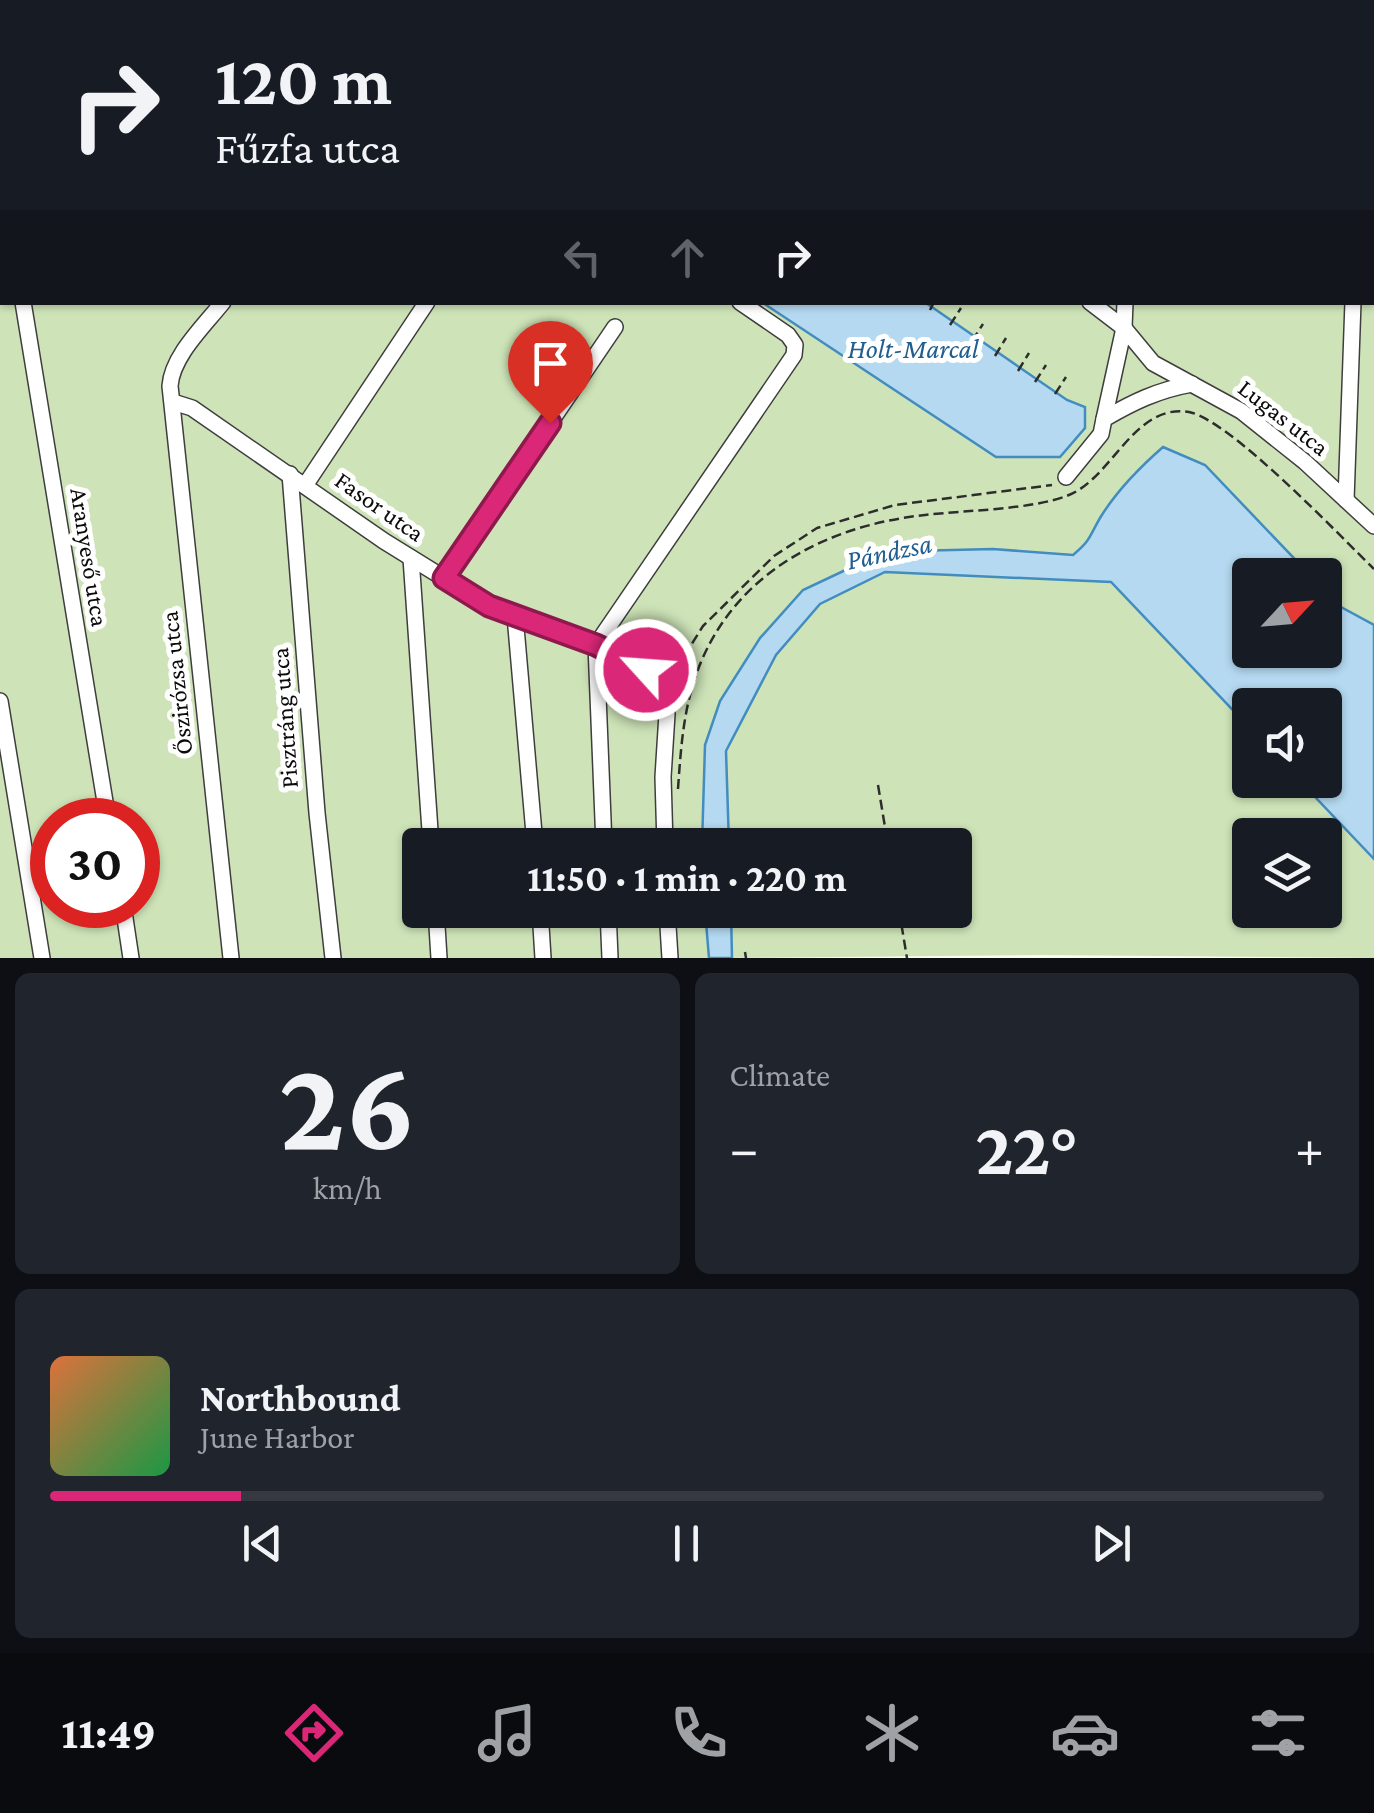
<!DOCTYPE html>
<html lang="en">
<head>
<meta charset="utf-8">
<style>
	:root { --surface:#171b24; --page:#20242c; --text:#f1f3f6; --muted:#9ea1a6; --line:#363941; --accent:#db2777 }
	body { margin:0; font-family:"Crimson Pro",serif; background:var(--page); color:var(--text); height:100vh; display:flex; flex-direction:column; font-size:38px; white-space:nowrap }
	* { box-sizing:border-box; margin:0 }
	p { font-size:32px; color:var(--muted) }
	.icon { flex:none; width:55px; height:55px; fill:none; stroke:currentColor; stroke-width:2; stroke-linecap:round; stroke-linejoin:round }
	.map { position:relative; height:958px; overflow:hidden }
	.panel { display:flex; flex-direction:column; gap:15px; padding:15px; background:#0d0f14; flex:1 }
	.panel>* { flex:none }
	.banner { position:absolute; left:0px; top:0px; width:1375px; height:305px; box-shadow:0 2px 8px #0004; background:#171b24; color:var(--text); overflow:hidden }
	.needle { width:65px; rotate:64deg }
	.tools { position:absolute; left:1232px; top:558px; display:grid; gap:20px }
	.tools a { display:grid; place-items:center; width:110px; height:110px; border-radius:10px; background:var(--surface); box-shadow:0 2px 8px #0004; font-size:50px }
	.speed { position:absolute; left:30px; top:798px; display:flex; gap:20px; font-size:50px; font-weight:700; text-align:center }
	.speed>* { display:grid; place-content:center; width:130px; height:130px; border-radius:50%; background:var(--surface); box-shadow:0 2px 8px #0004; line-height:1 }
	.speed .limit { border:15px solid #d22; background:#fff; color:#111 }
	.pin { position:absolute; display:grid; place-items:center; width:85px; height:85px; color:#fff; margin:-102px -42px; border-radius:50% 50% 50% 0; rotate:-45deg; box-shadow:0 0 10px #0007 }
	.pin .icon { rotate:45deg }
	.me { position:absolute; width:110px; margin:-55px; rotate:296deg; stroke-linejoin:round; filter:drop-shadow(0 0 8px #0008) }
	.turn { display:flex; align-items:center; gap:35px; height:210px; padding:0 50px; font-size:45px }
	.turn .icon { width:130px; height:130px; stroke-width:2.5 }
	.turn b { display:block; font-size:70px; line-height:85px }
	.lanes { display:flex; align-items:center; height:95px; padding:0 50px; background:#0003; justify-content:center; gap:50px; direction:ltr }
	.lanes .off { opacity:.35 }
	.big { font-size:75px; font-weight:700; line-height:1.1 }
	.panel .widget { flex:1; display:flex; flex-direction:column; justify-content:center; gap:15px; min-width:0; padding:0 35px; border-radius:15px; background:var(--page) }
	.panel .dial { align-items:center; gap:0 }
	.dial b { font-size:130px; line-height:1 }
	.song { display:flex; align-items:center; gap:30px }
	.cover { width:120px; height:120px; border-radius:15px; background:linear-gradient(135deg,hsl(20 70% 55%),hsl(140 70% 35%)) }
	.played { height:10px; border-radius:5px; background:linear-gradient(90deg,var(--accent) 15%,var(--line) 15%) }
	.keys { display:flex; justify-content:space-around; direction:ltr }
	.heat { display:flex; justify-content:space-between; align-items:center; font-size:55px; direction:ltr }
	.panel .tiles { flex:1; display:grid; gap:15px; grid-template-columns:1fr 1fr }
	.widget:last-child { grid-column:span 2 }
	.trip { position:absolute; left:402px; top:828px; width:570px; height:100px; border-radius:10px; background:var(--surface); box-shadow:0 2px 8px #0004; font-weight:700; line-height:100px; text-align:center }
	.dock { display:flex; height:160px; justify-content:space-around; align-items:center; background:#090b0e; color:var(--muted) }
	.dock .icon { width:70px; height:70px }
	.dock .current { color:var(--accent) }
	.dock b { font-size:45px; color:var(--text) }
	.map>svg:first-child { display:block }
</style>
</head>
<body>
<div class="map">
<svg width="1374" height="958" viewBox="0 0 1374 958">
	<rect width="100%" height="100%" fill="#fdfaeb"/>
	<g fill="#cee4b8" fill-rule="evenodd">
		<path d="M490,0H1374V625L1341,607L1325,591V575H1310L1205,465L1134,472C1114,500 1097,534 1073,555L993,549L911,551L803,590L705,745L702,845H420V910H705L709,958H0V59L2,302L763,303L996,457H1060L1085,407L1067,400L926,303L1372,302V2ZM52,820H138V905H52Z"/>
		<path d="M885,572L1112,582L1250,728V780H1299L1374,859V958L1041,955L732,958L731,910H955V845H729L726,751L776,655L820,604ZM1250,835H1325V910H1250Z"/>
	</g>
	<g fill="#b4d9f0" stroke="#428cc0" stroke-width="2.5">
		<polygon points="0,0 384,0 397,2 2,2 2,59"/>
		<polygon points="763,303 926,303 1067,400 1085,407 1085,428 1060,457 996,457"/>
		<path d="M1163,447L1205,465L1310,575H1250V650H1325V591L1341,607L1374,625V859L1299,780H1325V705H1250V728L1111,582L885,572L820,604L776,655L726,751L729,845H702L705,745L720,701L760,638L803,590L854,566L911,551L993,549L1073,555C1091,540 1089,537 1100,518C1117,490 1139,468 1163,447Z"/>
		<polygon points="705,910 731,910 732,958 709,958"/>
	</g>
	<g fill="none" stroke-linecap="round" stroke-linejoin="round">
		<defs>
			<g id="minor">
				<polyline points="692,0 695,2"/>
				<polyline points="778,2 778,0"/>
				<polyline points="957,2 957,0"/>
				<polyline points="1135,2 1135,0"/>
				<polyline points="1363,2 1363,0"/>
				<polyline points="0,247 2,247"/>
				<polyline points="23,302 108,820"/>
				<path d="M223,302C204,326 172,356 170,386L231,958"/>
				<polyline points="1090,302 1124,328 1153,363 1241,411 1305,462 1374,526"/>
				<polyline points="173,402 192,408 384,541 489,606 596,645 646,670 656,679 665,696 667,714 663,777 665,845"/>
				<polyline points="1104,419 1124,328 1125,302"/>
				<polyline points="290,474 317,813 333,958"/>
				<path d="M1066,477L1101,434L1104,419C1133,402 1158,390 1192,384"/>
				<polyline points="306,484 427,302"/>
				<polyline points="1346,500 1353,302"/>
				<polyline points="411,558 431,845"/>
				<polyline points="444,579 615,327"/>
				<polyline points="515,616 535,845"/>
				<polyline points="0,701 42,958"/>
				<polyline points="604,845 596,645 794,355 795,345 788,335 740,302"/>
				<polyline points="123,905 131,958"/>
				<polyline points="436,910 439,958"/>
				<polyline points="540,910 543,958"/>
				<polyline points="608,910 610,958"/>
				<polyline points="667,910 670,958"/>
			</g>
		</defs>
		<use href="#minor" stroke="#3e3e3e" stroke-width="18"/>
		<g stroke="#2d2d2d" stroke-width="2.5" stroke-dasharray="10 5" stroke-linecap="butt">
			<polyline points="406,2 406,0"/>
			<polyline points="432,2 432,0"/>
			<polyline points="455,2 456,1"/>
			<polyline points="930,310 934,302"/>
			<polyline points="950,325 961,308"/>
			<polyline points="972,341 983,324"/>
			<polyline points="995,356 1006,338"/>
			<polyline points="1018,371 1029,353"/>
			<polyline points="1035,382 1046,365"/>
			<polyline points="1055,394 1066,377"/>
			<polyline points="673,684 688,650 703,626 774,556 817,528 895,505 1052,485"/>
			<polyline points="878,785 888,845"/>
			<path d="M678,789C681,745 684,702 701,662C740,569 831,525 925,515C966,510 1032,510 1069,495C1113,477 1134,403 1189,412C1230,420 1340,536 1374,569"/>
			<polyline points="899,910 907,958"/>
			<polyline points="745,952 746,958"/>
		</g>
		<use href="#minor" stroke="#fff" stroke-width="15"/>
	</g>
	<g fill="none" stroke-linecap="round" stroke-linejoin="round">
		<defs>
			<polyline id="route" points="550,423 444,578 489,606 596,645 646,670"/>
		</defs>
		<use href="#route" stroke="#8e194d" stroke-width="25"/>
		<use href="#route" stroke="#db2777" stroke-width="18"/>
	</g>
	<g text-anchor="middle" stroke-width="10" stroke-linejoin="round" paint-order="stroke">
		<g font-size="25" fill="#0b0b0b" stroke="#fff">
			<text transform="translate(1284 417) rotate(38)" y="9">Lugas utca</text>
			<text transform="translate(380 506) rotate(35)" y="9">Fasor utca</text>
			<text transform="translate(90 557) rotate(81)" y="9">Aranyeső utca</text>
			<text transform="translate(176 683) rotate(-96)" y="9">Őszirózsa utca</text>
			<text transform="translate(284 718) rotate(-94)" y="9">Pisztráng utca</text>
		</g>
		<g font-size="28" font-style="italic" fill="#215e90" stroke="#fff">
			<text x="913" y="358">Holt-Marcal</text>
			<text transform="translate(889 551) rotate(-12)" y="10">Pándzsa</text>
		</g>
	</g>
</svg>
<div class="tools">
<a><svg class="needle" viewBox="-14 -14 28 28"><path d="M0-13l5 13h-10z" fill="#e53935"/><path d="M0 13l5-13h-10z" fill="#9ea1a6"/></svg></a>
<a><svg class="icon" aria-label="sound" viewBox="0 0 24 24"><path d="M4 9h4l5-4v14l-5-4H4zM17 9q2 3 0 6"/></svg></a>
<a><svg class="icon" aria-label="layers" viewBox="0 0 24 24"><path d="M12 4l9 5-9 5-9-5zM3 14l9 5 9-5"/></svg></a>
</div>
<div class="speed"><div class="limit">30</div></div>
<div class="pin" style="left:550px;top:423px;background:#d93025"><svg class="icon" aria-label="arrive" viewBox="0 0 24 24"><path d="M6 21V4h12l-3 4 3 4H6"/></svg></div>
<svg class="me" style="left:646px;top:670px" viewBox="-20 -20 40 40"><circle r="17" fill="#db2777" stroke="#fff" stroke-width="3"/><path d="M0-11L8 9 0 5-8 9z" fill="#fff"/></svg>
<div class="trip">11:50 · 1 min · 220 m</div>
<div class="banner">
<div class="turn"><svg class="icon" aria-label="right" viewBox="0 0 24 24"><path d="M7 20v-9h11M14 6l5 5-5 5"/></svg><div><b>120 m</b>Fűzfa utca</div></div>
<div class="lanes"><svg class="icon off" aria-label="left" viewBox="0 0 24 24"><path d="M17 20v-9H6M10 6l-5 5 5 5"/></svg><svg class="icon off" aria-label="ahead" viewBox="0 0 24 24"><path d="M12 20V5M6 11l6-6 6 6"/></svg><svg class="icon" aria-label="right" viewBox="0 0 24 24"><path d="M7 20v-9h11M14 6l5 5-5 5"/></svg></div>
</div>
</div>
<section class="panel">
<div class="tiles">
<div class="widget dial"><b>26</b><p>km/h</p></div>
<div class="widget"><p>Climate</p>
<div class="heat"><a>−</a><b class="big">22°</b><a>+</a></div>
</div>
<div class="widget">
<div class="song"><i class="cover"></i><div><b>Northbound</b><p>June Harbor</p></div></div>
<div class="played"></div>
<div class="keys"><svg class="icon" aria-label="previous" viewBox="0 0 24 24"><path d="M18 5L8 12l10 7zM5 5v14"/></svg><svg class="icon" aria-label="pause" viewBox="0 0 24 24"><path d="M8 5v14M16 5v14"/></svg><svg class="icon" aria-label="next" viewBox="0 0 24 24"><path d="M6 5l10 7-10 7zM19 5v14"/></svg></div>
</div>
</div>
</section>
<nav class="dock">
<b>11:49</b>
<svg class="icon current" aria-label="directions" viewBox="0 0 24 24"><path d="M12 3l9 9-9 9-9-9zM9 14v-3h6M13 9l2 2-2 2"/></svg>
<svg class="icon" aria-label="music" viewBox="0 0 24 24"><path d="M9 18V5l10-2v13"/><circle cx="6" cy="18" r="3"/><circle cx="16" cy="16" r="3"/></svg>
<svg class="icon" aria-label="phone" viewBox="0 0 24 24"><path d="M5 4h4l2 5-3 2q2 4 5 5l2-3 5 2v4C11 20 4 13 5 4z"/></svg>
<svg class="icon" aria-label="climate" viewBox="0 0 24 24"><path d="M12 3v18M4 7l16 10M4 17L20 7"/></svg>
<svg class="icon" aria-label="car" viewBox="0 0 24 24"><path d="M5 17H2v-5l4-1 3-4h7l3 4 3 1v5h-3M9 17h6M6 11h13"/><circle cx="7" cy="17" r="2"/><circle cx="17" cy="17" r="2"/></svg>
<svg class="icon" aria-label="filters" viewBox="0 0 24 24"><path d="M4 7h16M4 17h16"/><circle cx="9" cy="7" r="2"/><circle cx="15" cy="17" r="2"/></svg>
</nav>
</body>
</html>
